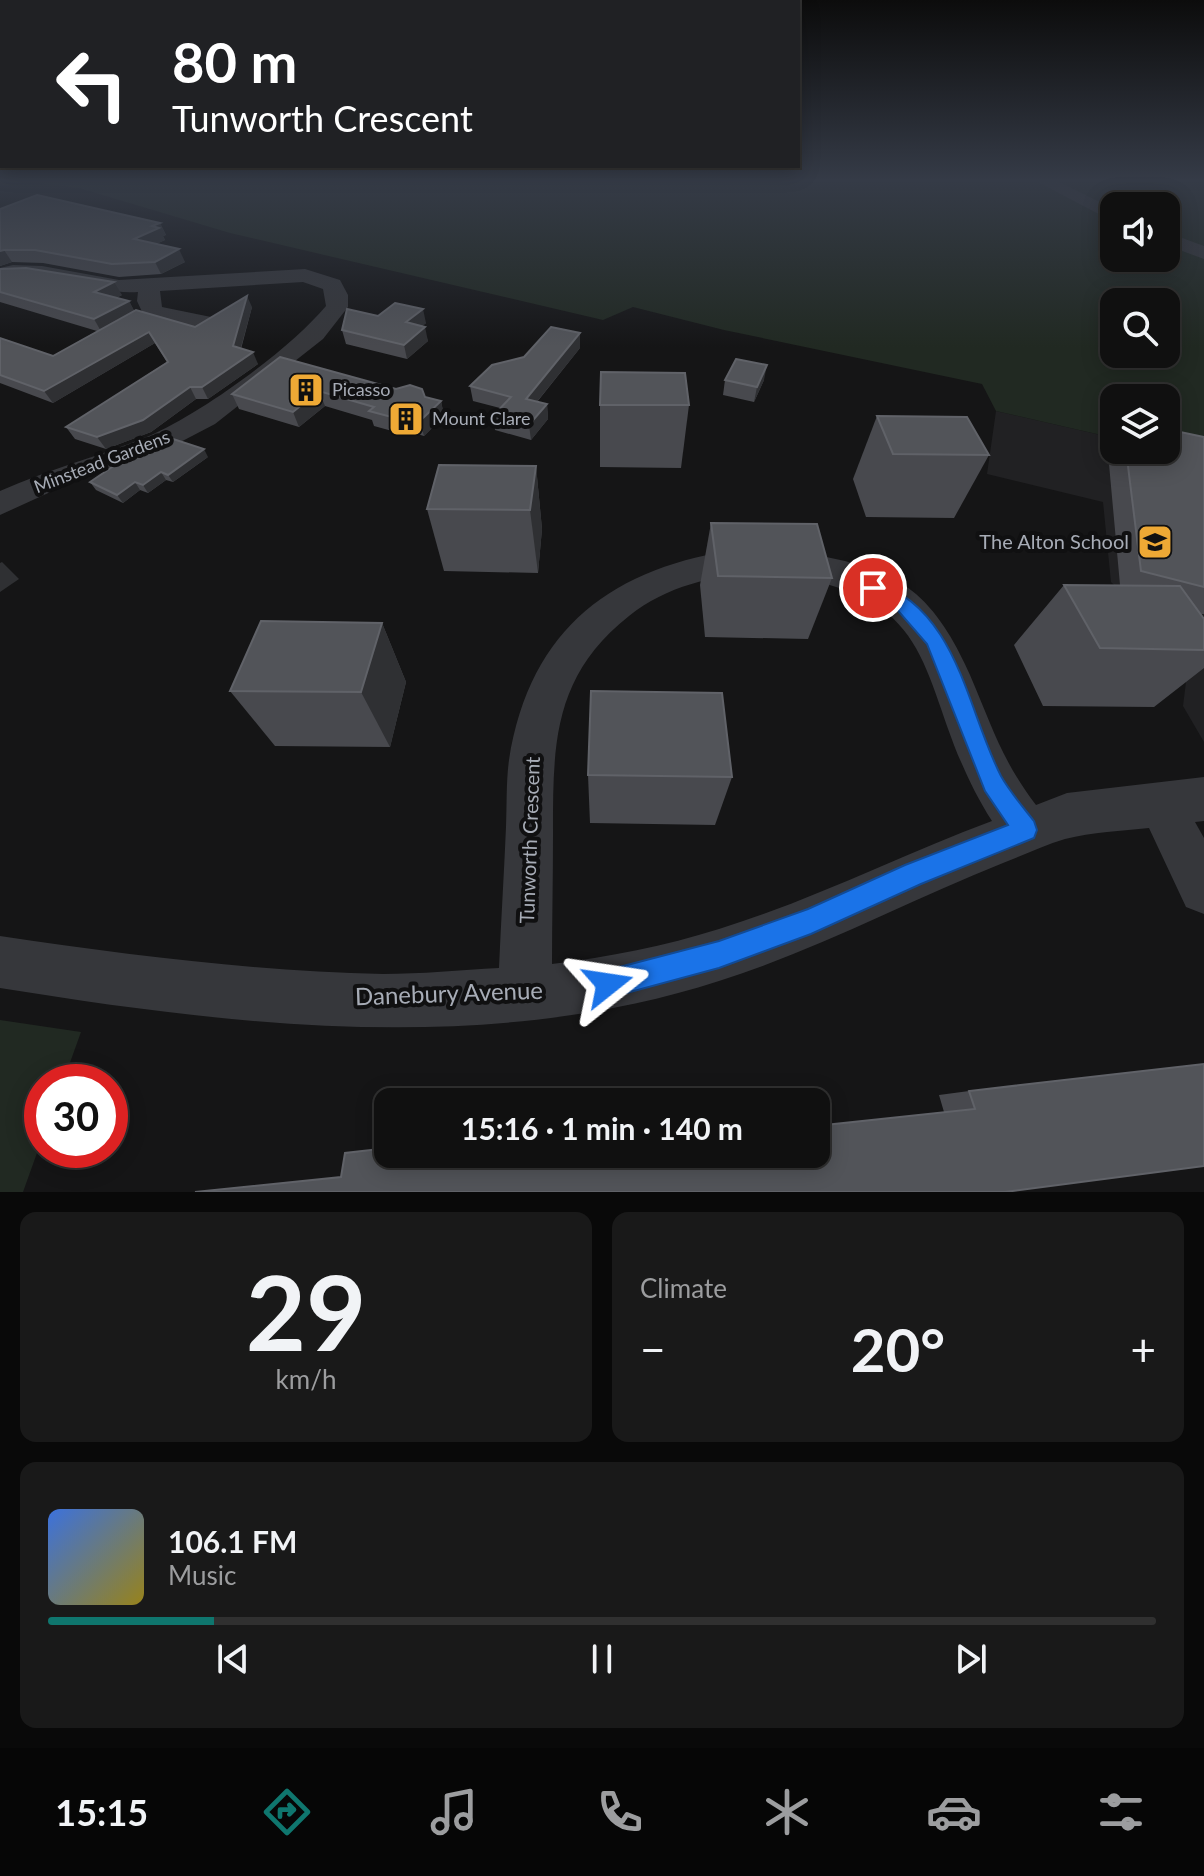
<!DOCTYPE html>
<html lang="en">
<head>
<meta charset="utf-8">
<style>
	:root { --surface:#101010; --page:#191919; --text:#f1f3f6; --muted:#9c9d9f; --line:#303030; --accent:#0f766e }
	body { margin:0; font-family:Lato,sans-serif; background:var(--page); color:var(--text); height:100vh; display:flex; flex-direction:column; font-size:30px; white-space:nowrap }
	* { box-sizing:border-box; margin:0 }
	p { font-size:26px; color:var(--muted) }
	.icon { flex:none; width:44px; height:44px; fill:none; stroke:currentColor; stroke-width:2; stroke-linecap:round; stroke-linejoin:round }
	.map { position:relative; height:1192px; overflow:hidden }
	.panel { display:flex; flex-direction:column; gap:20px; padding:20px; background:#090909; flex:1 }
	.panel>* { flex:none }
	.banner { position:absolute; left:0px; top:0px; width:800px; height:168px; box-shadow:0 4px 20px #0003,0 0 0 2px var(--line); background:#202124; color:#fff; overflow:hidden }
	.controls { position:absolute; left:1100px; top:192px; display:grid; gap:16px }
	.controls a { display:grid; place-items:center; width:80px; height:80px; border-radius:16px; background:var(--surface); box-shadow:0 4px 20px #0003,0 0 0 2px var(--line); font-size:40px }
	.speed { position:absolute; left:24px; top:1064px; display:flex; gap:16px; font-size:40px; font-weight:700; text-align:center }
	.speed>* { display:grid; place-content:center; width:104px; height:104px; border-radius:50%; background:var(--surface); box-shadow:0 4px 20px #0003,0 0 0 2px var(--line); line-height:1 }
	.speed .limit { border:12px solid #d22; background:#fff; color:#111 }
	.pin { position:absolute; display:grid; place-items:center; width:68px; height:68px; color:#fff; margin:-34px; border:4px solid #fff; border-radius:50%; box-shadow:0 2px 8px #0007 }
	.me { position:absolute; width:88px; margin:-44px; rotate:75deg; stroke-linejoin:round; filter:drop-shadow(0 0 6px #0008) }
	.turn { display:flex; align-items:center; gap:28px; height:168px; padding:0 40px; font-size:36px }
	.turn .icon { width:104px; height:104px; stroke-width:2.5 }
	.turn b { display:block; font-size:56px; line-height:68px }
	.big { font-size:60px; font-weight:700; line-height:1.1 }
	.panel .widget { flex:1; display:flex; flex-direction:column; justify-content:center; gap:12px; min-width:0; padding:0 28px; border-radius:16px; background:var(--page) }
	.panel .dial { align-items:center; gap:0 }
	.dial b { font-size:104px; line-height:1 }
	.song { display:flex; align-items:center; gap:24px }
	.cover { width:96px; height:96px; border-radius:12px; background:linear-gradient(135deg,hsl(220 70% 55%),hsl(50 70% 35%)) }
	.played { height:8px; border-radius:4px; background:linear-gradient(90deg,var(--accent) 15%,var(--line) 15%) }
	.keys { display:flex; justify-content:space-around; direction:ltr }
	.heat { display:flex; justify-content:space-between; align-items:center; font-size:44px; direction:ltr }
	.panel .tiles { flex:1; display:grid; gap:20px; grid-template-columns:1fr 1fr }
	.widget:last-child { grid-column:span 2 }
	.trip { position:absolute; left:374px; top:1088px; width:456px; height:80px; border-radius:16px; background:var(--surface); box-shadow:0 4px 20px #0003,0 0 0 2px var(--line); font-weight:700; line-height:80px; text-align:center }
	.tab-bar { display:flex; height:128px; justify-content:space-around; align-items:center; background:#060606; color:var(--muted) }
	.tab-bar .icon { width:56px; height:56px }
	.tab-bar .active { color:var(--accent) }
	.tab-bar b { font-size:36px; color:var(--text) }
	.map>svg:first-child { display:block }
</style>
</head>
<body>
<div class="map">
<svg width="1204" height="1192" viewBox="0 0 1204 1192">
	<rect width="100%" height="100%" fill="#151516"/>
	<polygon fill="#212123" points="996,411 1114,438 1114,450 1166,450 1204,458 1204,742 1183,706 1189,658 1111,582 1103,502 987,474"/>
	<g fill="#212922" fill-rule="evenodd">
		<path d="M10,180H1204V458L1166,450V398H1114V438L996,411L982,384L724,330L633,307L603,320L230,233L79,188ZM1114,206H1166V258H1114ZM1114,302H1166V354H1114Z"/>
		<polygon points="0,1020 81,1032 63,1082 42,1082 42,1139 23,1192 0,1192"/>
	</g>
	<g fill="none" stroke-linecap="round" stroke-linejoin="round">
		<g fill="#36373b" fill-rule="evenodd">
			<polygon points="1034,180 1055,180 1114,209 1114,222"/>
			<polygon points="1166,232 1204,246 1204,259 1166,245"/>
			<path d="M13,265L42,266L119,280L305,269L340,280L348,295V307L323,339L215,424L169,448L68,484L0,515V491C49,469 100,456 149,436C202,413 289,350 326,306L323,289L303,282L160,291L162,307L216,318L220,323L216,328C193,334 166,323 144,316L137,301L138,292C91,295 46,269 0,280V268Z"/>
			<path d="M742,549C794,549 876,559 916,594C941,616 957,646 970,675C992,726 1001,759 1036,805L1067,793L1204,777V821L1195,822L1204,838V914L1186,907L1149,828C1122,831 1092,832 1065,839C1044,845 1024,855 1003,863C908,901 817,950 719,981C486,1056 237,1026 0,988V936C127,955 254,971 383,974C421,974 461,970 499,968C501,921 504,874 506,827C507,805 506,782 509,760C530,627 614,566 742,549ZM760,574C959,588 909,692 992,821C901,855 813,900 719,929C665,946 609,957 552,964C552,921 553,878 553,836C553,746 552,677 629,616C667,586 712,575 760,574Z"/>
		</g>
	</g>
	<g fill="#48494e">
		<polygon points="0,209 160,223 166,235 163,236 165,240 156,244 185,262 161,274 119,277 43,263 12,262 0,266"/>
		<polygon points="0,269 122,295 116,298 129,301 134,311 195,327 252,307 241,349 258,364 208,399 196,399 151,432 106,449 75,439 66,427 167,362 155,343 53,403 0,383 0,338 53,356 97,331 0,302"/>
		<polygon points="378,316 426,323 422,326 428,341 407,359 346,344 342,330"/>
		<polygon points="580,348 537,402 547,404 548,419 531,440 495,430 493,416 500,408 473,401 470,386"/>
		<polygon points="280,357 441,401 444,416 424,436 407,431 403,434 374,426 372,420 325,406 299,427 239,409 232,394"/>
		<polygon points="725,380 764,380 754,402 723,395"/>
		<polygon points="600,405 689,405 681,468 600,467"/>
		<polygon points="877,416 989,455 954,518 866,517 853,479"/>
		<polygon points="1114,432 1114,450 1166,450 1204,437 1204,614 1201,614 1204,619 1204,668 1154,707 1043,706 1014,645 1064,585 1120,585 1107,442"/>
		<polygon points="208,457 173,482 166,480 148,493 140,490 123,503 96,490 90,482"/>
		<polygon points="536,466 542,529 538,573 444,571 427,509"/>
		<polygon points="711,523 832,578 808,639 705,637 700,585"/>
		<polygon points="382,623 406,682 390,747 275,746 230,691"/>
		<polygon points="588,775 732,777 715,825 590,823"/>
		<polygon points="969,1091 1004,1191 816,1154 944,1112 939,1095"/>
	</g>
	<g fill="#2f3033">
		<polygon points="160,223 166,235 163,236 165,240 140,251 134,239 152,226"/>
		<polygon points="179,249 185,262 161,274 155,262"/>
		<polygon points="4,250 12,262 0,266 0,251"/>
		<polygon points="114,282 122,295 102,305 94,292"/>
		<polygon points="247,296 252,307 238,358 233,346"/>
		<polygon points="129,301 136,314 102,333 94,319"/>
		<polygon points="423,309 426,323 410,337 406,322"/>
		<polygon points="425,327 428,341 407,359 404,345"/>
		<polygon points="149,332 155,343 53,403 44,391"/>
		<polygon points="580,333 580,348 527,414 526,399"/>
		<polygon points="253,352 258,364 208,399 202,387"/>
		<polygon points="767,365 764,380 754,402 757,387"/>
		<polygon points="190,387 196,399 151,432 106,449 97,437"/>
		<polygon points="319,391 325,406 299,427 293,412"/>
		<polygon points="441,401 444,416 424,436 420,421"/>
		<polygon points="547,404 548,419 531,440 529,425"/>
		<polygon points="403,416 407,431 403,434 399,419"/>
		<polygon points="204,449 208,457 173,482 168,475"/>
		<polygon points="536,466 542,529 538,573 530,510"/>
		<polygon points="161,472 166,480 148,493 143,485"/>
		<polygon points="135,482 140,490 123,503 117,495"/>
		<polygon points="2,562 19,579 0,592 0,563"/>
		<polygon points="382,623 406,682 390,747 361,692"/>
	</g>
	<g fill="#525459" stroke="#606268" stroke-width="2">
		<polygon points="37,195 160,223 152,226 159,228 134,239 179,249 155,262 112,264 35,250 4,250 0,251 0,209"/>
		<polygon points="26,268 114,282 94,292 129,301 94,319 0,292 0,269"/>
		<polygon points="247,296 233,346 253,352 202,387 190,387 143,420 97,437 66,427 168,362 149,332 44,391 0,375 0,338 53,356 136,310 195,327"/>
		<polygon points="395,303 423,309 406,322 425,327 404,345 342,330 347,309 378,316"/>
		<polygon points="551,327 580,333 526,399 547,404 529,425 493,416 511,397 470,386 492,365 524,357"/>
		<polygon points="280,357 396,389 410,385 422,389 425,397 441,401 420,421 403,416 399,419 369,411 374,407 319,391 293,412 232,394"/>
		<polygon points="736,359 767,365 757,387 725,380"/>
		<polygon points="601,372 685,373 689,405 600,405"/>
		<polygon points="877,416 967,417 989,455 893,454"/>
		<polygon points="1166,429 1204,437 1204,587 1141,571 1126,450 1166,450"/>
		<polygon points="173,439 204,449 168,475 161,472 143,485 135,482 117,495 90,482 127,457"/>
		<polygon points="439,465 536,466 530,510 427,509"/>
		<polygon points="711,523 817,524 832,578 718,576"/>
		<polygon points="1064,585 1180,586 1204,619 1204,650 1100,648"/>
		<polygon points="261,621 382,623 361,692 230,691"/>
		<polygon points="591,691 722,693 732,777 588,775"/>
		<polygon points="1204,1064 1204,1166 1005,1192 195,1192 341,1177 345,1153 388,1148 388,1154 816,1154 816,1126 975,1109 969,1091"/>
	</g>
	<linearGradient id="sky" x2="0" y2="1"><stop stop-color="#0c0c0c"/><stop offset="0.52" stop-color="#353b47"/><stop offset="1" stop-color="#353b47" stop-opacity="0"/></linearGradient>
	<rect width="1204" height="347" fill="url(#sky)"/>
	<path fill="#1a73e8" stroke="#114b97" stroke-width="2" d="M873,581C958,608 966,708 1001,776C1010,792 1023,807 1034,821L1037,830L1034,838L921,884L811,934L719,968L608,998L599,994L595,984L599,974L608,970L719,941L808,909L905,865L1008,825L985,791L927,644L894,606L867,593L864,588L867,583Z"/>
	<defs>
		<symbol id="building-square" viewBox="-11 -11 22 22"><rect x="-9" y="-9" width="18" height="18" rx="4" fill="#eea935" stroke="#101011"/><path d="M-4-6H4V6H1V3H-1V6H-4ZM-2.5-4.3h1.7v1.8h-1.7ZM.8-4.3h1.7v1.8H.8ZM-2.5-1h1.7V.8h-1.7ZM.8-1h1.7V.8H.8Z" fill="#111"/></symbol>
		<symbol id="school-square" viewBox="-11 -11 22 22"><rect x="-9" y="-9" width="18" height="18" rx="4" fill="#eea935" stroke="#101011"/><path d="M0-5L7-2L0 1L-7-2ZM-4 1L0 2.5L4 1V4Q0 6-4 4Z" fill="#111"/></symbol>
	</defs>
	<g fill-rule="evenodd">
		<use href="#building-square" x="286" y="370" width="40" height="40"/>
		<use href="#building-square" x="386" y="399" width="40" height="40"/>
		<use href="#school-square" x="1135" y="522" width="40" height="40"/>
	</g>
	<g text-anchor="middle" stroke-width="8" stroke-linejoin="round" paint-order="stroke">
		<g font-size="18" fill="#a7acb6" stroke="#101011" text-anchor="start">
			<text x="332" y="396">Picasso</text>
			<text x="432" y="425">Mount Clare</text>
		</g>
		<g font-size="18" fill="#a7acb6" stroke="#101011">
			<text transform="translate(102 462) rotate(-21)" y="6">Minstead Gardens</text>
		</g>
		<g font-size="20" fill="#a7acb6" stroke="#101011" text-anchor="end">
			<text x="1129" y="549">The Alton School</text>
		</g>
		<g font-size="20" fill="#a7acb6" stroke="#101011">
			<text transform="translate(530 840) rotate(-88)" y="7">Tunworth Crescent</text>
		</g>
		<g font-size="24" fill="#a7acb6" stroke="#101011">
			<text transform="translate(449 994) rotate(-2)" y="8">Danebury Avenue</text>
		</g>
	</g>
</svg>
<div class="controls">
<a><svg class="icon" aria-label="sound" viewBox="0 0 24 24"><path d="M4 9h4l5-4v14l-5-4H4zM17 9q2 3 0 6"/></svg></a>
<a><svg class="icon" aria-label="search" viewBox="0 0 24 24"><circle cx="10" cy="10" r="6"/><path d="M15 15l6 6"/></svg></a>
<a><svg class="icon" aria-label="layers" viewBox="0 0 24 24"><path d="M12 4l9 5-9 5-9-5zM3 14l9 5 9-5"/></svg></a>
</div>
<div class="speed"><div class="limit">30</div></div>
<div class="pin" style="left:873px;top:588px;background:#d93025"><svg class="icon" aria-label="arrive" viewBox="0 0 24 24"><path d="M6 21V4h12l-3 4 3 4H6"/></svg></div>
<svg class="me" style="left:608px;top:984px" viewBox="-20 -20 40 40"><path d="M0-17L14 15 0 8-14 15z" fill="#1a73e8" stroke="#fff" stroke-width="4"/></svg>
<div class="trip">15:16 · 1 min · 140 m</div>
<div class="banner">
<div class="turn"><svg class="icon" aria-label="left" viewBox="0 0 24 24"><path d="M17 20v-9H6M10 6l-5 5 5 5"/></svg><div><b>80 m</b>Tunworth Crescent</div></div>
</div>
</div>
<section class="panel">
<div class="tiles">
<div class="widget dial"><b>29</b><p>km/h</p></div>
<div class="widget"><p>Climate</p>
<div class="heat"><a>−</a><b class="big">20°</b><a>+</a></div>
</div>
<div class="widget">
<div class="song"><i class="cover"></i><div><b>106.1 FM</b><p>Music</p></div></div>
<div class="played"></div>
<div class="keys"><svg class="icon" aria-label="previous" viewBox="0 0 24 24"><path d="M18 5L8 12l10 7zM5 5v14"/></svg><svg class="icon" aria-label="pause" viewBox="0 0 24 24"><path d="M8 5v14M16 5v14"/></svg><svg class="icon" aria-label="next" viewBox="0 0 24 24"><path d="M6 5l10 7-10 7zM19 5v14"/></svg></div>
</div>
</div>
</section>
<nav class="tab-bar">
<b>15:15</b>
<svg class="icon active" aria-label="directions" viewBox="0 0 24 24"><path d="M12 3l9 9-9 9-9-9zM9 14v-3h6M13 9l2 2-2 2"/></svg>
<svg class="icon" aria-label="music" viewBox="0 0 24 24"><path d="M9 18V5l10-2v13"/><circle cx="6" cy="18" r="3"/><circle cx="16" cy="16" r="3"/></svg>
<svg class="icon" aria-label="phone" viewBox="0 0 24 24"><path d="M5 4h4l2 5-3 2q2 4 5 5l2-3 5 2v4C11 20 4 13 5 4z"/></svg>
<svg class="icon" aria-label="climate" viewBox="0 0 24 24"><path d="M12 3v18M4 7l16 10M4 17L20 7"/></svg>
<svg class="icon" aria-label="car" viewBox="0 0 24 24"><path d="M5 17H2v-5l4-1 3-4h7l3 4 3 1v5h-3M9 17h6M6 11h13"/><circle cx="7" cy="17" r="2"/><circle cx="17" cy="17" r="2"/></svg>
<svg class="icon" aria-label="filters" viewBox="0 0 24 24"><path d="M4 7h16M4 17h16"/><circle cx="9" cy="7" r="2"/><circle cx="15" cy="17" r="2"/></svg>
</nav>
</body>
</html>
